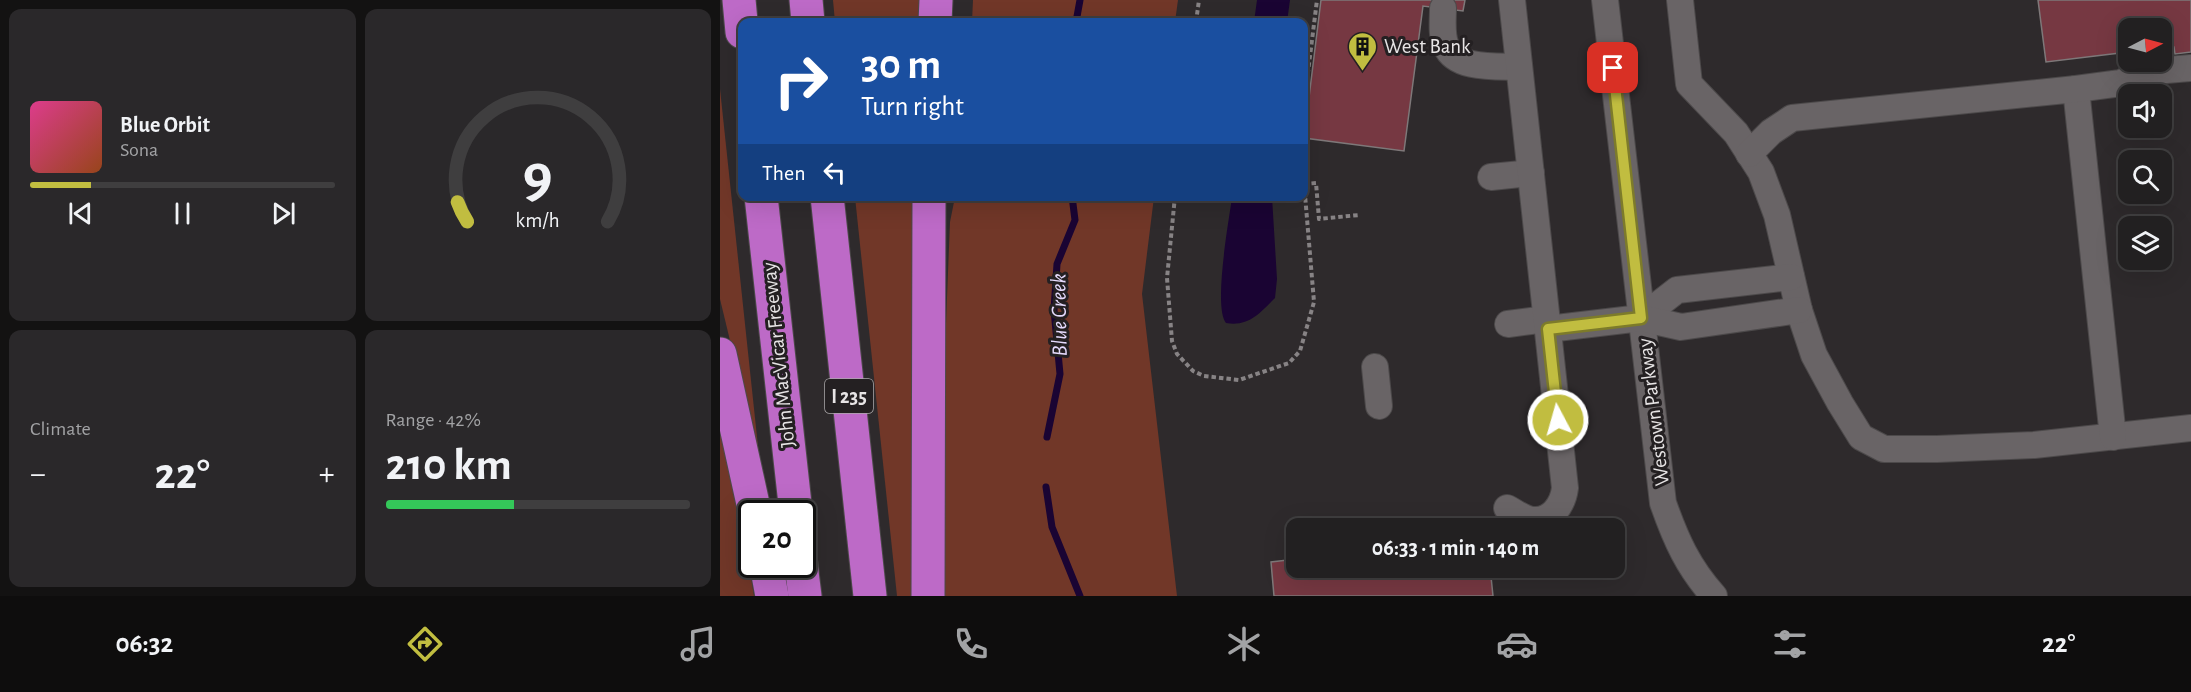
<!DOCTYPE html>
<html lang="en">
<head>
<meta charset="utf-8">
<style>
	:root { --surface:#222021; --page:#2a282a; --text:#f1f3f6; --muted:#a2a3a5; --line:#3f3e3f; --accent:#c1bd40 }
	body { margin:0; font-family:"Alegreya Sans",sans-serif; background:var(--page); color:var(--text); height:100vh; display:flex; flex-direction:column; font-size:22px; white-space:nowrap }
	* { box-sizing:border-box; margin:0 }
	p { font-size:20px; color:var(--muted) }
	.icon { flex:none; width:33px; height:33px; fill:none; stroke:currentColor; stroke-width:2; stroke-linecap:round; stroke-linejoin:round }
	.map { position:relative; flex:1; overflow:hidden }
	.side { display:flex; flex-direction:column; gap:9px; padding:9px; background:#131212; width:720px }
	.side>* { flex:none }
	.hud { position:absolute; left:18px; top:18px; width:570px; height:183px; border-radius:12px; box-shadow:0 6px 24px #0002,0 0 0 2px var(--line); background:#1a4fa0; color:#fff; overflow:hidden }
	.needle { width:39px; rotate:84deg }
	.tools { position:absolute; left:1398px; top:18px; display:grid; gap:12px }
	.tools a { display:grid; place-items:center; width:54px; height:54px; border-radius:12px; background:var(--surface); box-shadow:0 6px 24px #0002,0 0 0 2px var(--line); font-size:30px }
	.speed { position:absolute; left:18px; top:500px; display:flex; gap:12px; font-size:30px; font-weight:700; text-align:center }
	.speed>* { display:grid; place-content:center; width:78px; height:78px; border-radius:50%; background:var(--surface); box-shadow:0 6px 24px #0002,0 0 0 2px var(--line); line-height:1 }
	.speed .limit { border:3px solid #111; border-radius:9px; background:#fff; color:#111 }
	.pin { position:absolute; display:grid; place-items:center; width:51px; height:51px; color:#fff; margin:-26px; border-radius:12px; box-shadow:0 3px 9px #0006 }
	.me { position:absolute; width:66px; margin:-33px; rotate:354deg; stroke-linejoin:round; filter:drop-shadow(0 0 4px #0008) }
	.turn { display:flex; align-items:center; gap:21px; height:126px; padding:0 24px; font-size:27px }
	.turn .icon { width:78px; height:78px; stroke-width:2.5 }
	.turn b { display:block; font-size:42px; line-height:51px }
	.then { display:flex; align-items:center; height:57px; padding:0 24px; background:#0003; gap:12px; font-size:22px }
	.big { font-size:45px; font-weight:700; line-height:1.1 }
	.side .tile { flex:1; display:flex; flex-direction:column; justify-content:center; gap:9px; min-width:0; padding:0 21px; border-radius:12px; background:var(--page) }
	.side .dial { align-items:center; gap:0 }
	.dial svg { height:156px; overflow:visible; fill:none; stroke:var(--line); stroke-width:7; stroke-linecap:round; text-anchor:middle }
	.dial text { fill:var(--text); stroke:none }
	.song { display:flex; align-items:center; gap:18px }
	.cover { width:72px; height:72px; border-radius:9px; background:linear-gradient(135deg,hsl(330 70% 55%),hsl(20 70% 35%)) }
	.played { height:6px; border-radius:3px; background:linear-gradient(90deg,var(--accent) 20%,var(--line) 20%) }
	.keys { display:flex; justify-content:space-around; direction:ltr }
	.heat { display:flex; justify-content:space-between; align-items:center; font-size:33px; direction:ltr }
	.charge { height:9px; border-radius:4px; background:linear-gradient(90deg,#34c759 42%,var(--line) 0) }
	.side .tiles { flex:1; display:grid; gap:9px; grid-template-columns:repeat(2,1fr) }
	.trip { position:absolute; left:566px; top:518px; width:339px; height:60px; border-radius:12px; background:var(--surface); box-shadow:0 6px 24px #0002,0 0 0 2px var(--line); font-weight:700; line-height:60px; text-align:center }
	.tabs { display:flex; height:96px; justify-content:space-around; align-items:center; background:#0e0d0d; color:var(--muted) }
	.tabs .icon { width:42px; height:42px }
	.tabs .current { color:var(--accent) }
	.tabs b { font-size:27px; color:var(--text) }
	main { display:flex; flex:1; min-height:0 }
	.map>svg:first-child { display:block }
</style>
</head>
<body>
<main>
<section class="side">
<div class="tiles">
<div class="tile">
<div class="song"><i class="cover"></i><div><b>Blue Orbit</b><p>Sona</p></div></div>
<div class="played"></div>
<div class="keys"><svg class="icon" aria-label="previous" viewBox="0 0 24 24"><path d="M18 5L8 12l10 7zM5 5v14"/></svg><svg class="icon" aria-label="pause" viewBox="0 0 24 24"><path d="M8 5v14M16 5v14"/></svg><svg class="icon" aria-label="next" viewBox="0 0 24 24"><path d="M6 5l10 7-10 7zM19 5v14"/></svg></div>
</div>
<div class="tile dial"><svg viewBox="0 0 100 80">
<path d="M14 69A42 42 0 1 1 86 69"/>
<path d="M14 69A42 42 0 0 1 9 59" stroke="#c1bd40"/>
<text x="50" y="56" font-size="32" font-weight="700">9</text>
<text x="50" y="72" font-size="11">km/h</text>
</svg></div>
<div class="tile"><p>Climate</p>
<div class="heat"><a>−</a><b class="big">22°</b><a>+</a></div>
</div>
<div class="tile"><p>Range · 42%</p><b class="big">210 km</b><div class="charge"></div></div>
</div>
</section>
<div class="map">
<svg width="1471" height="596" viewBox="0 0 1471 596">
	<rect width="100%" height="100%" fill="#2e2a2c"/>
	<g fill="#713728">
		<polygon points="113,0 204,0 203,22 115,22"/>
		<polygon points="253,0 458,0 455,22 252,22"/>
		<polygon points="0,89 40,465 0,299"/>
		<polygon points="135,197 197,197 196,596 177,596"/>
		<polygon points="235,197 434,197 422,294 457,596 223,596 226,323 230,222"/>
		<polygon points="0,423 20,508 34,596 0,596"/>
	</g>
	<g fill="#1a0433">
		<polygon points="537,0 570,0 567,22 534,22"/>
		<path d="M512,197H552L557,279L555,298C540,313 529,327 506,323C493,307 509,221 512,197Z"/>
	</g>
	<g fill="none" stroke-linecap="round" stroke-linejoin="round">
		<g stroke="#1a0433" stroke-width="7">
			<polyline points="356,22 360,0"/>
			<polyline points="327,437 340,374 334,310 337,264 355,220 352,196"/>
			<polyline points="326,487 332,527 360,596"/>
		</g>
	</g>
	<g fill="#763842" stroke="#7e7879" stroke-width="1.5">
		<polygon points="601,0 745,0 743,11 703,6 684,151 584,138"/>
		<polygon points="1318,0 1471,0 1471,52 1455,54 1454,47 1442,48 1442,28 1408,28 1408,52 1326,62"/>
		<polygon points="576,559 576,567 770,567 773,596 554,596 551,562"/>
	</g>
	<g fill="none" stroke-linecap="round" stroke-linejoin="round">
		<defs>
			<g id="minor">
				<path d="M885,0L943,503C956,540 968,567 994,596"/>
				<polyline points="960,0 969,84 1016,133 1041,172 1057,215 1079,310 1094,355 1120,403 1141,437 1164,449 1217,449 1314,445 1471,428"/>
				<path d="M723,8C723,20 721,35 726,46C736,70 777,66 799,67"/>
				<polyline points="1356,89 1393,437"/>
				<polyline points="1029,154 1051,132 1072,118 1356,89 1401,83 1422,72 1471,68"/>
				<polyline points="771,177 811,173"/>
				<polyline points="921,318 957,290 1071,277"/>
				<polyline points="788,324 827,319"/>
				<polyline points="828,329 921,318 961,327 1079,310"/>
				<polyline points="655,367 659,406"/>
				<path d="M787,508C795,512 805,520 814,520C832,521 843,504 845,488L792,0"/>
			</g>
			<g id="highway">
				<polyline points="19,0 22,32"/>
				<polyline points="86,0 88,22"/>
				<polyline points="215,22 216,0"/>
				<polyline points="41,196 76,513"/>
				<polyline points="107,196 150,596"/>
				<polyline points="0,354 35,513"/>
				<polyline points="46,564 52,596"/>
				<polyline points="81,564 85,596"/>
				<polyline points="208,596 209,196"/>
			</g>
		</defs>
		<use href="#minor" stroke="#4c494a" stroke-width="28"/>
		<use href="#highway" stroke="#4c494a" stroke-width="35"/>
		<g stroke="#878385" stroke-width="4" stroke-dasharray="4.5 3" stroke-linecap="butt">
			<polyline points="476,22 479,0"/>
			<polyline points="584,104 597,0"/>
			<polyline points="584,184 596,183 599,219 639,215"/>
			<polyline points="455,196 447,278 452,341 457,354 473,371 484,376 519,380 569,363 580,351 594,302 584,183"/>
		</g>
		<use href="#minor" stroke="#696466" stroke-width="26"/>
		<use href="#highway" stroke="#bd6ac7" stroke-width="33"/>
	</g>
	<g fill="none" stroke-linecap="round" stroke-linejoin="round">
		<defs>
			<polyline id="route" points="838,420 828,329 921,318 893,68"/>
		</defs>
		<use href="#route" stroke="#7d7b2a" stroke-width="15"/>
		<use href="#route" stroke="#c1bd40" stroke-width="10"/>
	</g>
	<defs>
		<symbol id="building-pin" viewBox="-11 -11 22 30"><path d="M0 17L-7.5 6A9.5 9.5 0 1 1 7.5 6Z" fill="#c1bd40" stroke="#242022"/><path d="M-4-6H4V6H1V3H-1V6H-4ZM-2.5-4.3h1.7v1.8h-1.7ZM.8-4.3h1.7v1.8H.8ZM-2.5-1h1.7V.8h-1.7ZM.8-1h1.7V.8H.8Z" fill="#111"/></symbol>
	</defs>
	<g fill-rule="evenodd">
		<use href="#building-pin" x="626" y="30" width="33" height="45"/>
	</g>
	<g text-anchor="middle" stroke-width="6" stroke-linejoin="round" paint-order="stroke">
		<rect fill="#242022" stroke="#aca9aa" stroke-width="1.5" x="105" y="379" width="48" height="34" rx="4.5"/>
		<g font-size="20" font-weight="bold" fill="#e7e4e5">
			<text x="129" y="403">I 235</text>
		</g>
		<g font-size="21" fill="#e7e4e5" stroke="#242022" text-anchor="start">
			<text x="664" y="53">West Bank</text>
		</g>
		<g font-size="21" fill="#e7e4e5" stroke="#242022">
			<text transform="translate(58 355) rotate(-96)" y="7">John MacVicar Freeway</text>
			<text transform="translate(933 412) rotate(-97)" y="7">Westown Parkway</text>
		</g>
		<g font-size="22" font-style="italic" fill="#e5dafc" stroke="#242022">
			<text transform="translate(338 315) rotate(-91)" y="8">Blue Creek</text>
		</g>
	</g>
</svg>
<div class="tools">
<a><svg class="needle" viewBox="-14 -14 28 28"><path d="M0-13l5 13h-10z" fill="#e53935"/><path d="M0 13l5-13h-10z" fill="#a2a3a5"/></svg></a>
<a><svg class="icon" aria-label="sound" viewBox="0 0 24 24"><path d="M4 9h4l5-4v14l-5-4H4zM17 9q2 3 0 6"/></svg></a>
<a><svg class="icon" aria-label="search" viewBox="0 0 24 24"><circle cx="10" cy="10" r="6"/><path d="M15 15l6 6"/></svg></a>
<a><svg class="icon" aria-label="layers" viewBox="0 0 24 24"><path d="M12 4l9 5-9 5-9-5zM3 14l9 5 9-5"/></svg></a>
</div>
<div class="speed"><div class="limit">20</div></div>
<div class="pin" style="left:893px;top:68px;background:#d93025"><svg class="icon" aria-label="arrive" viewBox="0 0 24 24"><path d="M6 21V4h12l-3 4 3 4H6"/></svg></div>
<svg class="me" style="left:838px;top:420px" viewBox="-20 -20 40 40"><circle r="17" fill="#c1bd40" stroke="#fff" stroke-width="3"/><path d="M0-11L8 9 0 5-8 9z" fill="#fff"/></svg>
<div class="trip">06:33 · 1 min · 140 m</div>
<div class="hud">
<div class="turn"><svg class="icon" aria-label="right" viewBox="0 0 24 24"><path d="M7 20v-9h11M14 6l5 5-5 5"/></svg><div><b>30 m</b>Turn right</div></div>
<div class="then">Then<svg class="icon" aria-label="left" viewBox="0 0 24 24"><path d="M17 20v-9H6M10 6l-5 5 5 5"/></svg></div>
</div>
</div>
</main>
<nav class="tabs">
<b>06:32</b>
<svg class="icon current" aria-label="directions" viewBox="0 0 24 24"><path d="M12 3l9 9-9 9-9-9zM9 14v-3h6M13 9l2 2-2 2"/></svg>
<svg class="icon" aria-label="music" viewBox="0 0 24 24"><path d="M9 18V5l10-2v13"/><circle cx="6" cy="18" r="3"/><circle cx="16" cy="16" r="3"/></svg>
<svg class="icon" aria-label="phone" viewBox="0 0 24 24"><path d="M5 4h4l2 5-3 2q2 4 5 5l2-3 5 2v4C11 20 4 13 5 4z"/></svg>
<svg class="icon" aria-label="climate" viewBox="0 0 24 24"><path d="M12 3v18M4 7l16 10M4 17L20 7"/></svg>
<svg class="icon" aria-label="car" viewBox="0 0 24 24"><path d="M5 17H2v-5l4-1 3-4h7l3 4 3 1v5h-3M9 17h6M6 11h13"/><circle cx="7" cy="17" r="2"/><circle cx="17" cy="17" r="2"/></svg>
<svg class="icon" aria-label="filters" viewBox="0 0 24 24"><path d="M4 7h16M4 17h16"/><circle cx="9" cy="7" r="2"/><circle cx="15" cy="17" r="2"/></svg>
<b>22°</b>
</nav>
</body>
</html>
